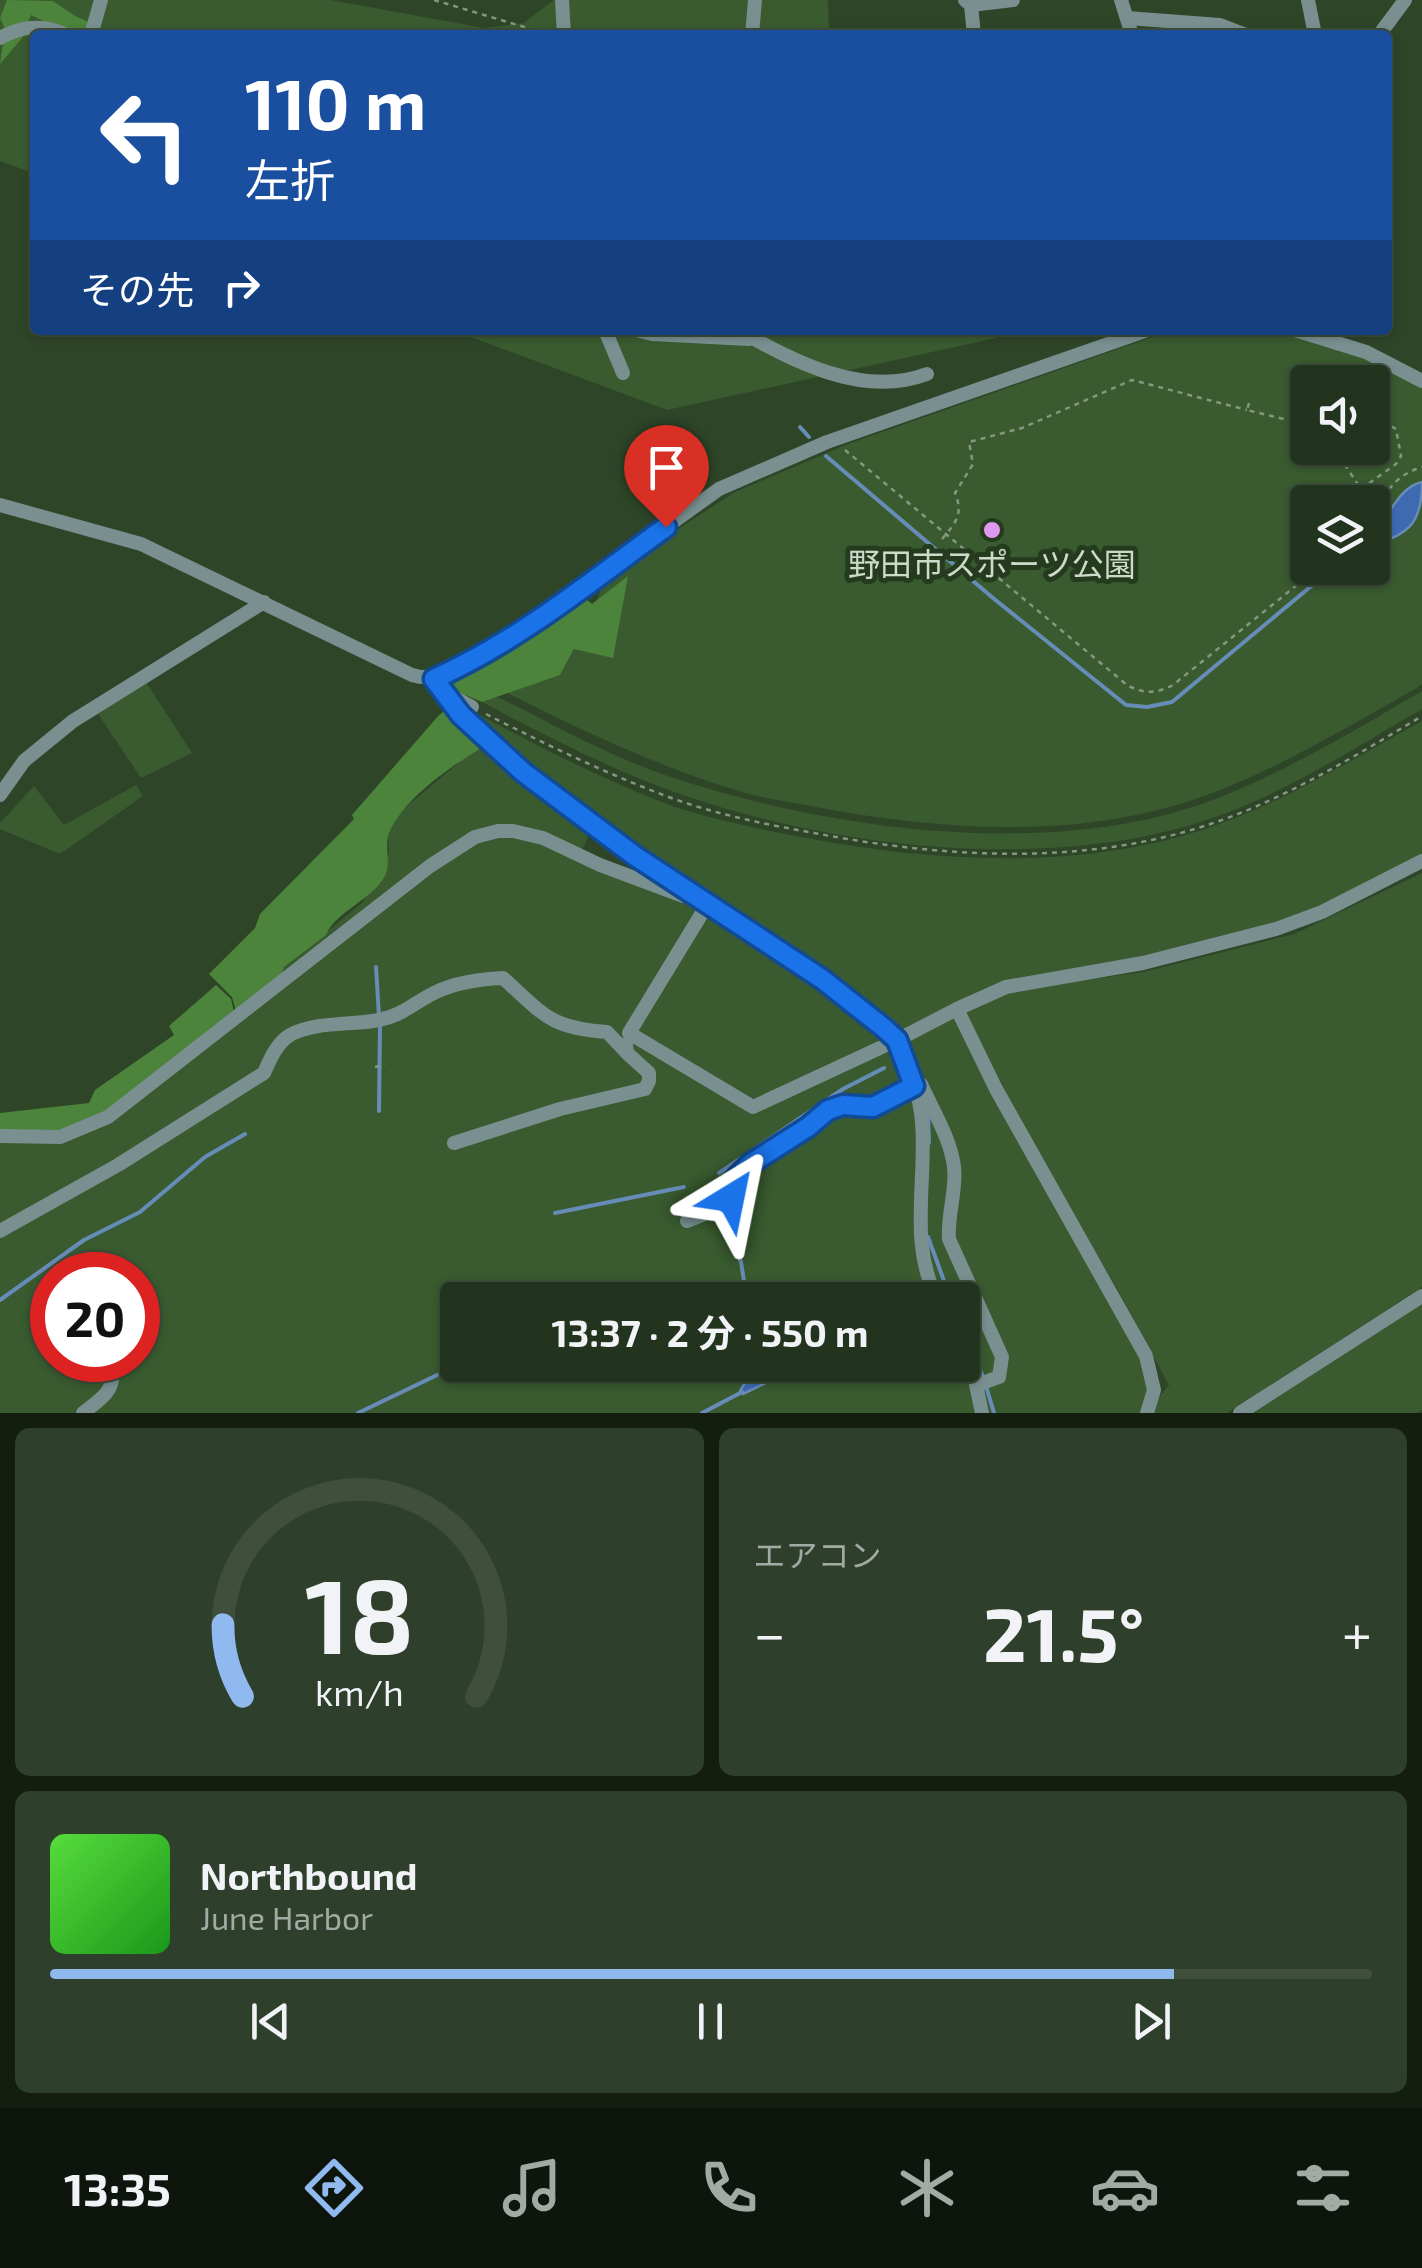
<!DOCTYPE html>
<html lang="ja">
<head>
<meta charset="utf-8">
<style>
	:root { --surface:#22341e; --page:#2e3f2b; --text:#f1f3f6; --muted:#a2aaa4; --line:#3f4f3c; --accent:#90b9f0 }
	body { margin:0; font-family:"Exo 2","Noto Sans JP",sans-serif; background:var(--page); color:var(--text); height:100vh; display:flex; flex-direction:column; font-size:38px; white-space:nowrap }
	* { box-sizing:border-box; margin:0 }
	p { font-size:32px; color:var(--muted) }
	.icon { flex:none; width:55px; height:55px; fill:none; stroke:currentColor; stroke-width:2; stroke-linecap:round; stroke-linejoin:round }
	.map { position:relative; height:1413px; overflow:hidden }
	.details { display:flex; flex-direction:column; gap:15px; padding:15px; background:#131d10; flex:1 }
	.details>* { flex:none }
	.banner { position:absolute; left:30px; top:30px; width:1362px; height:305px; border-radius:10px; box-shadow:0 2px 8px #0004,0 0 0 2px var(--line); background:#1a4fa0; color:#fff; overflow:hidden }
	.tools { position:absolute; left:1290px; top:365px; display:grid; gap:20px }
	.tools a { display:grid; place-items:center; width:100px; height:100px; border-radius:10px; background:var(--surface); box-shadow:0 2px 8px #0004,0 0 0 2px var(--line); font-size:50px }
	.speed { position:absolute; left:30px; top:1252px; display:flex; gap:20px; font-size:50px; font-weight:700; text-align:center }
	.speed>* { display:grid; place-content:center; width:130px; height:130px; border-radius:50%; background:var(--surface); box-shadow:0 2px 8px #0004,0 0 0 2px var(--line); line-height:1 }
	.speed .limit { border:15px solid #d22; background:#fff; color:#111 }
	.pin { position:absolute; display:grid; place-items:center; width:85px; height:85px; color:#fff; margin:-102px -42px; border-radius:50% 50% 50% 0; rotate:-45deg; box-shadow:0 0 10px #0007 }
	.pin .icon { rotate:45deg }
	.me { position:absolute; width:110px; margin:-55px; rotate:35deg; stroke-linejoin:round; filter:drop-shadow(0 0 8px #0008) }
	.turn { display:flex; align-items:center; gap:35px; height:210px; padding:0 50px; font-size:45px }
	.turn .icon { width:130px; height:130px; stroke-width:2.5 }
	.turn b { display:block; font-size:70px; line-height:85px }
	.then { display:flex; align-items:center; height:95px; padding:0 50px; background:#0003; gap:20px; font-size:38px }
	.big { font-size:75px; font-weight:700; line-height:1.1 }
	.details .tile { flex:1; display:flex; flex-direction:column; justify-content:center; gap:15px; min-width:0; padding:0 35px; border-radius:15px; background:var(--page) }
	.details .dial { align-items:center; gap:0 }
	.dial svg { height:260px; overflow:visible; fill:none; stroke:var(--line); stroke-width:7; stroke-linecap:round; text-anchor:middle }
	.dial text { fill:var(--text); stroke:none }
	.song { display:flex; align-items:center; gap:30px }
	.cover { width:120px; height:120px; border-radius:15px; background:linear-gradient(135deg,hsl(110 70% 55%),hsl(120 70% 35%)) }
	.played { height:10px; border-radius:5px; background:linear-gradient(90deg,var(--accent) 85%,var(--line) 85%) }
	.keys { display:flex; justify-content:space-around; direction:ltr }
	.heat { display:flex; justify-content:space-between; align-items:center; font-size:55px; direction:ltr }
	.details .tiles { flex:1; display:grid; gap:15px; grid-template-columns:1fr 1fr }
	.tile:last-child { grid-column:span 2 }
	.trip { position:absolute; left:440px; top:1282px; width:540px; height:100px; border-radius:10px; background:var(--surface); box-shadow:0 2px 8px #0004,0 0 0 2px var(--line); font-weight:700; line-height:100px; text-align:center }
	.tabs { display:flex; height:160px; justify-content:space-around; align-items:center; background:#0e150c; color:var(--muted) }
	.tabs .icon { width:70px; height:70px }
	.tabs .selected { color:var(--accent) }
	.tabs b { font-size:45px; color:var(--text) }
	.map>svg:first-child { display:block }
</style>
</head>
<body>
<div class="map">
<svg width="1422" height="1413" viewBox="0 0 1422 1413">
	<rect width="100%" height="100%" fill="#2e4528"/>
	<g fill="#395b2f" fill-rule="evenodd">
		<polygon points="0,0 331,0 484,28 524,23 554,0 828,0 829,35 35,35 35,174 0,161"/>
		<polygon points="452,330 987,330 996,338 667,410"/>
		<path d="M1172,330H1276L1343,348L1422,385V684L1415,689C1351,725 1288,763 1220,790C1092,841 949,832 816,807C792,802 766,799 742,792C659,767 582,731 505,692L560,675L587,626L604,581L633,558L735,492L848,444ZM1308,382H1372V448H1308ZM1308,502H1372V568H1308Z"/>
		<polygon points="146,682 192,753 141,778 98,714"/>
		<path d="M1422,691V709C1348,752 1273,801 1191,825C1028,873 810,845 653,784C594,761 538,732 482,702L495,696C552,723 608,756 668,776C829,830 1051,861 1213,800C1286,772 1355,730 1422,691Z"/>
		<path d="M454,701C521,737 588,773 659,801C707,819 756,828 806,838C937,862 1076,871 1205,829C1282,804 1352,759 1422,721V858L1305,916L1140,960L1034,976L898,1034C747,929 585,831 454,701Z"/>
		<polygon points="487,745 591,830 582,850 499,826 281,976 284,967 363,902 389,855 388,834 400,812 462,760"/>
		<polygon points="136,785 143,796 60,854 0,829 0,823 34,786 64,825"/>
		<path d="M517,835L698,903L700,910L624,1034L742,1106L954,1015L1129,1325L1149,1387L1144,1413H0V1139L38,1142L331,947L476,840ZM52,1275H138V1360H52ZM458,1300H962V1365H458Z"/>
		<polygon points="1422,873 1422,1287 1227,1413 1151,1413 1154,1403 1169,1385 1114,1283 1047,1172 967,1022 965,1010 1014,990 1144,972 1294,934"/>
		<polygon points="710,909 795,966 888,1039 753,1104 637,1033"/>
		<polygon points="1422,1304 1422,1410 1417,1413 1253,1413"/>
	</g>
	<g fill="#4b843a">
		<polygon points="7,0 53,1 75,16 118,35 64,35 58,28 31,15 22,38 0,64 5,29 0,18"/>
		<polygon points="628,576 613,658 574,649 560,675 482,702 449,688 452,678 493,658 583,596 592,604"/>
		<path d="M450,707L487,745C455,763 405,797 390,831C383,845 392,861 385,876C372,900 335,912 326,935L284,967L281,976L236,1011L232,997L209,974L255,928L260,914L354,819L352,815L439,715Z"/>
		<polygon points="216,985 231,999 234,1012 109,1111 60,1132 0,1131 0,1113 89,1103 95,1090 174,1035 169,1026"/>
	</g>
	<g fill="#3d6ab1" stroke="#688cb8" stroke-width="2.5">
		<path d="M1422,482C1422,521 1411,534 1373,545V532C1391,516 1397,488 1422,482Z"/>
		<polygon points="750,1365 792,1365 795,1369 743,1394 740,1391 749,1376"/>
	</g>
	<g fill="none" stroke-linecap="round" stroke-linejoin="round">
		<g stroke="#688cb8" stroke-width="4">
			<polyline points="800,427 809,437"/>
			<polyline points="826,456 993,598 1126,705 1147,707 1172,702 1333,568"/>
			<polyline points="376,967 379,1016"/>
			<polyline points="379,1111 380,1026"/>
			<polyline points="928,1113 929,1143"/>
			<polyline points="719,1173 843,1089 884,1068"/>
			<polyline points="721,1210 741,1262 747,1300"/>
			<polyline points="555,1213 684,1187"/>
			<polyline points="928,1237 951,1300"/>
			<polyline points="0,1300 84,1240 140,1212 205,1157 245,1134"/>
			<polyline points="660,1300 743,1282"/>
			<polyline points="914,1300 943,1282"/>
			<polyline points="962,1326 983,1377"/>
			<polyline points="986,1386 994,1413"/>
			<polyline points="358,1413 458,1365"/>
			<polyline points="702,1413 742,1392"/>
		</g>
		<g stroke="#859780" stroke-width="2.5" stroke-dasharray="5 5" stroke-linecap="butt">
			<polyline points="434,0 551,35"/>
			<polyline points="1249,403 1247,410 1308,425"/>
			<path d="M845,450L1127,685C1143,694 1156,694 1173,685L1318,568"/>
			<polyline points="1361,489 1396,464 1401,456 1396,429 1372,417"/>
			<polyline points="1339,502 1361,489 1343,462 1343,448"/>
			<path d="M1372,514C1387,492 1395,475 1422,467"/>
			<path d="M942,539C955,524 964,514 955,493L973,464L969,442L1022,428L1132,380L1247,410"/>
			<path d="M486,714C545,744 605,773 666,796C714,814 764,824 814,833C940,857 1074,866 1198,828C1277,804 1352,758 1422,716"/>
			<polyline points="375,1067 385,1065"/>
		</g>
		<g stroke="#798f90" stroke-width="14">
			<polyline points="562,0 564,35"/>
			<polyline points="965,0 971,5 1013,0"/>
			<polyline points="1121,0 1132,35"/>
			<polyline points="1308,0 1315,35"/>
			<polyline points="971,5 974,35"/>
			<polyline points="1127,18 1220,25 1246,35"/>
			<polyline points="91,35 101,0"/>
			<polyline points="752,35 755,0"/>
			<polyline points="1379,35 1405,0"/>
			<path d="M0,38C23,25 44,24 67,35"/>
			<polyline points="605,330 623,373"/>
			<polyline points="636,330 652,334 749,339"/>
			<path d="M738,330C795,362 863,398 927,374"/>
			<polyline points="1295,330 1366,352 1422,381"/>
			<path d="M0,505L141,544L412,675C447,686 486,654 514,636L719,489L827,442L1148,330"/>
			<polyline points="444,692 461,715 523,772 651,867 822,979 897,1040 957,1009 1006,987 1143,963 1276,929 1322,912 1422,861"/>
			<polyline points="448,694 472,707"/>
			<polyline points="0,795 24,761 73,721 264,602"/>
			<path d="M707,905L629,1033L753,1107L897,1040C909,1066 920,1094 922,1122C927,1182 908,1245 938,1300"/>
			<polyline points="957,1009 996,1089 1146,1356 1154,1390 1147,1413"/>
			<polyline points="0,1136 60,1137 108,1117 430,866 475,837 498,831 513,831 543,838 600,865 683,896"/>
			<polyline points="454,1143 560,1109 645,1089 649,1081 649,1073 627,1053 626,1044"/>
			<path d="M687,1221L725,1206L736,1178L750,1164L808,1127L828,1110L843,1105L873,1107L921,1084C932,1109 951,1139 954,1167C957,1190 947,1215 949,1239L1002,1357L999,1377L977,1385"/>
			<path d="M0,1231L118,1165L264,1073C270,1059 277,1043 290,1035C313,1022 347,1025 373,1021C404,1016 411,1004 436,992C457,982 481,979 503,978C544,1015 550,1028 607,1032L627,1053"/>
			<polyline points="887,1300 893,1297 905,1300"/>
			<polyline points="962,1345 974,1375 982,1413"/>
			<path d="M83,1413C96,1402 114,1393 112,1374"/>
			<polyline points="1240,1413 1422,1296"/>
		</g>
	</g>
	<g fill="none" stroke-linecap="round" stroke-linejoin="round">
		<defs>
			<path id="route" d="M666,527C591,581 519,641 434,679L461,715L523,772L635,856L822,979L884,1028L897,1040L914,1086L873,1107L843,1105L828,1110L808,1127L750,1164L736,1178L731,1198"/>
		</defs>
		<use href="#route" stroke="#114b97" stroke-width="25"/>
		<use href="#route" stroke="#1a73e8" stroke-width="18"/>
	</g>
	<circle fill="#df98f2" stroke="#243b1e" stroke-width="4" cx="992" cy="530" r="10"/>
	<g text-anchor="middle" stroke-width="10" stroke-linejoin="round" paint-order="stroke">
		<g font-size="32" fill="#cddac9" stroke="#243b1e">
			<text x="992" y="576">野田市スポーツ公園</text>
		</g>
	</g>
</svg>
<div class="tools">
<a><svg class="icon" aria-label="sound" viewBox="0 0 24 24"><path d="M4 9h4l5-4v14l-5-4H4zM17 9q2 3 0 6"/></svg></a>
<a><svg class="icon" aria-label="layers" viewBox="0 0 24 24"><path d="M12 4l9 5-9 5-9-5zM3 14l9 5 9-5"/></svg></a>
</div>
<div class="speed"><div class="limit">20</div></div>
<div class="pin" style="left:666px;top:527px;background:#d93025"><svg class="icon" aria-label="arrive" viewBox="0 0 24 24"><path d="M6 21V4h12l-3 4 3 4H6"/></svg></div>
<svg class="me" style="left:731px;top:1198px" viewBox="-20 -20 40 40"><path d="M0-17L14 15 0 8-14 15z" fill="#1a73e8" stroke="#fff" stroke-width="4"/></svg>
<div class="trip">13:37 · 2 分 · 550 m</div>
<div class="banner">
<div class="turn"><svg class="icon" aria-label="left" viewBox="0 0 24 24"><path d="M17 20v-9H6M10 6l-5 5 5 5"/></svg><div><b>110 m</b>左折</div></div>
<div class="then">その先<svg class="icon" aria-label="right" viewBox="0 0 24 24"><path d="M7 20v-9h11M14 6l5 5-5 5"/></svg></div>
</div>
</div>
<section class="details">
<div class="tiles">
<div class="tile dial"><svg viewBox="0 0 100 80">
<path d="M14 69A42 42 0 1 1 86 69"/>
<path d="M14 69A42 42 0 0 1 8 47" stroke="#90b9f0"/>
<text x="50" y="56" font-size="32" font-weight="700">18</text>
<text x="50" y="72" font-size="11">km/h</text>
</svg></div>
<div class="tile"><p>エアコン</p>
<div class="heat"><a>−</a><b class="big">21.5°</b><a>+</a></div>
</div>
<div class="tile">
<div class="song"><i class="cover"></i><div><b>Northbound</b><p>June Harbor</p></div></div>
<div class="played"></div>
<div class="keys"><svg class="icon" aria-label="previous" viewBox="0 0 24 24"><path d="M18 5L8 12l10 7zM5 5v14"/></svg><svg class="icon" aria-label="pause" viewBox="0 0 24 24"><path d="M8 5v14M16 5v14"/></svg><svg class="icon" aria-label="next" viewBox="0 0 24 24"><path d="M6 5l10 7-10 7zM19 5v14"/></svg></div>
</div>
</div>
</section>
<nav class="tabs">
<b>13:35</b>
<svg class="icon selected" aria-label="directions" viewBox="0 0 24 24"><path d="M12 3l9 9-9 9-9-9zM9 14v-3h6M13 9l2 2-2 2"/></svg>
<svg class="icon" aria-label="music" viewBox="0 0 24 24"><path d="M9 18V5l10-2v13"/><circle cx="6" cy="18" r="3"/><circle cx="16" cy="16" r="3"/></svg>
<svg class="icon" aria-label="phone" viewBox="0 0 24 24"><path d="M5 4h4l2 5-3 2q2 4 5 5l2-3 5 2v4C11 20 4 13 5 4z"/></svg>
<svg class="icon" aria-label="climate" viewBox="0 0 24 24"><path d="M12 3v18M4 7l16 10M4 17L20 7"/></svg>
<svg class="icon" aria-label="car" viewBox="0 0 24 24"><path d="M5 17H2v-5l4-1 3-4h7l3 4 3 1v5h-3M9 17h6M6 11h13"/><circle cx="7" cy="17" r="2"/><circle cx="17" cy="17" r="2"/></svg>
<svg class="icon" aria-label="filters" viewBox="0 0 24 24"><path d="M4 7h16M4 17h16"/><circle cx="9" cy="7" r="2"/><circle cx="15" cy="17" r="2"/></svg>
</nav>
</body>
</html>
